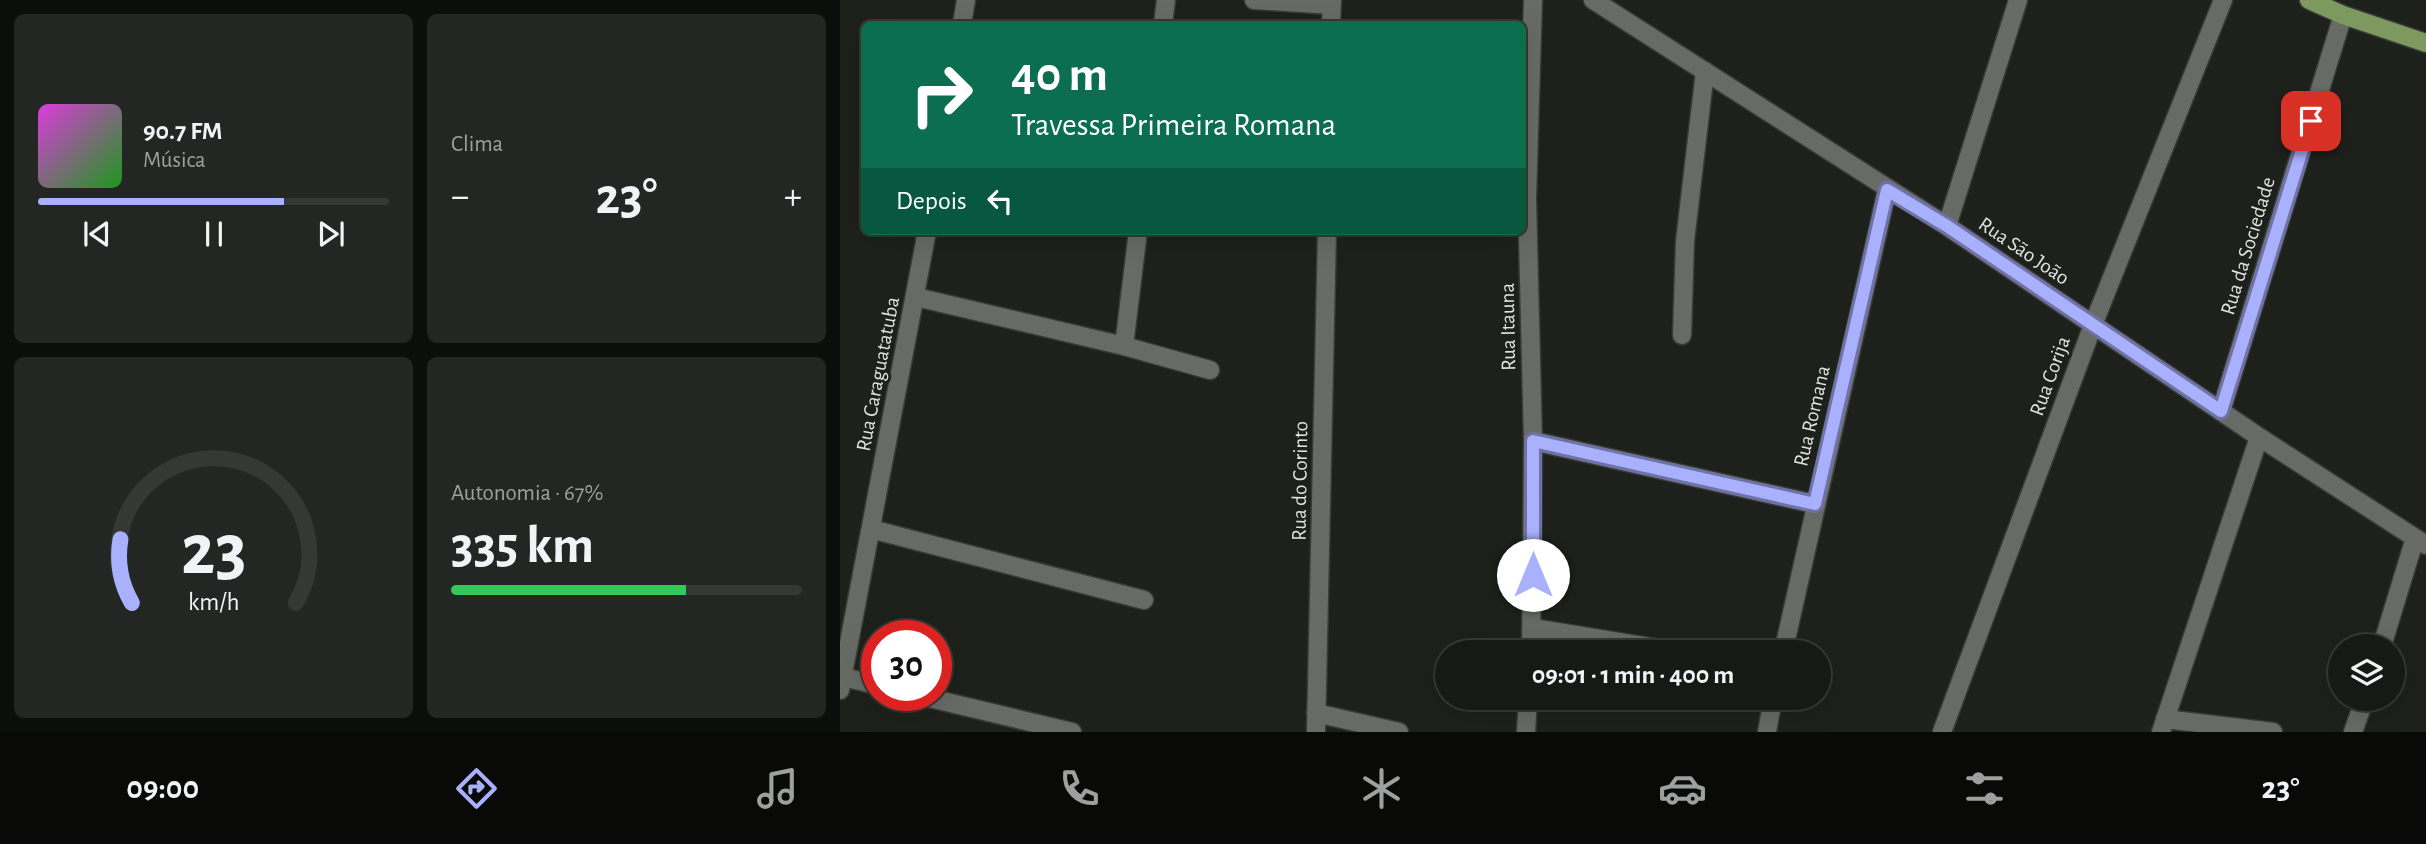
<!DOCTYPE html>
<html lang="pt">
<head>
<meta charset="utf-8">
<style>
  body { margin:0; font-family:"Alegreya Sans",sans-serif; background:#232622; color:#f1f3f6; height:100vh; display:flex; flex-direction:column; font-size:26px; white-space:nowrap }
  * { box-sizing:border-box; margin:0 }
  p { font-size:23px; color:#9ea0a0 }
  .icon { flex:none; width:38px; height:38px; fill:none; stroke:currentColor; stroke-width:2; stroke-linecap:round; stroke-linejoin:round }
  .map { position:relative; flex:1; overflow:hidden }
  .drawer { display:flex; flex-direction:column; gap:14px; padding:14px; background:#0c0e0b; width:840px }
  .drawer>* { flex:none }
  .hud { position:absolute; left:21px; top:21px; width:665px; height:214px; border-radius:10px; box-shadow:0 7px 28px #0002,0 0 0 2px #353834; background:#0b6e4f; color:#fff; overflow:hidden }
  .buttons { position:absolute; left:1488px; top:634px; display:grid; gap:14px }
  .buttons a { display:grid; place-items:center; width:77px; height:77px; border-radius:50%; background:#161914; box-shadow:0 7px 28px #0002,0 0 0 2px #353834; font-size:35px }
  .speed { position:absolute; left:21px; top:620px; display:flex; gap:14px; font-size:35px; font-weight:700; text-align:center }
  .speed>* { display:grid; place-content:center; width:91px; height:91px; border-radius:50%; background:#161914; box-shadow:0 7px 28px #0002,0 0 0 2px #353834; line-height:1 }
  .speed .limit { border:10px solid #d22; background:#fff; color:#111 }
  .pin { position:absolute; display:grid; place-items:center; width:60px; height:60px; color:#fff; margin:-30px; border-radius:14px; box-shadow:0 4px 10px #0006 }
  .me { position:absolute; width:77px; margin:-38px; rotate:0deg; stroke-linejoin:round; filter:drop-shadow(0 0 5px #0008) }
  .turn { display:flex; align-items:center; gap:24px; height:147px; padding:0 35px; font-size:32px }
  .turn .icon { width:91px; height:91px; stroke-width:2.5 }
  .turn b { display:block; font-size:49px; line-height:60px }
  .then { display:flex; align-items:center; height:66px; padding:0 35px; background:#0003; gap:14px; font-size:26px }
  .big { font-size:52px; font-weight:700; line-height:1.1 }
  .drawer .tile { flex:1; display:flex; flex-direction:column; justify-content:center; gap:10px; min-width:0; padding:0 24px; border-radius:10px; background:#232622 }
  .drawer .dial { align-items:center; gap:0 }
  .dial svg { height:182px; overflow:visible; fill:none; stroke:#353834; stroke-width:7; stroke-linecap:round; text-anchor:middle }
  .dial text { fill:#f1f3f6; stroke:none }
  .song { display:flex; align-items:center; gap:21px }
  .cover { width:84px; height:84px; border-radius:10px; background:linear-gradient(135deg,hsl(300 70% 55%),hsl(120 70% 35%)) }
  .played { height:7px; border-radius:4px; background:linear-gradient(90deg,#a9b0fc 70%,#353834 70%) }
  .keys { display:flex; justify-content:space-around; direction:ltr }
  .heat { display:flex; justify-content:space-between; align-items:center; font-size:38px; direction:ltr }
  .charge { height:10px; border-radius:5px; background:linear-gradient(90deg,#34c759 67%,#353834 0) }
  .drawer .tiles { flex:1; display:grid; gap:14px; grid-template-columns:repeat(2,1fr) }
  .trip { position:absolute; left:595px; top:640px; width:396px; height:70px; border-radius:35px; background:#161914; box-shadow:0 7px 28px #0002,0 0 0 2px #353834; font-weight:700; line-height:70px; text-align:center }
  .tabs { display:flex; height:112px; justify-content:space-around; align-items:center; background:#090a08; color:#9ea0a0 }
  .tabs .icon { width:49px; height:49px }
  .tabs .selected { color:#a9b0fc }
  .tabs b { font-size:32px; color:#f1f3f6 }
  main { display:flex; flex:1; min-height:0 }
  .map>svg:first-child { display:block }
</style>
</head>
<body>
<main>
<section class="drawer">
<div class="tiles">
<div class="tile">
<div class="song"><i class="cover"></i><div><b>90.7 FM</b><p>Música</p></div></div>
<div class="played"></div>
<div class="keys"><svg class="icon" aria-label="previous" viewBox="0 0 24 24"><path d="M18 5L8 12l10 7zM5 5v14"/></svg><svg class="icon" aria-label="pause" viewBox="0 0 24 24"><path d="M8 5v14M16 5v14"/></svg><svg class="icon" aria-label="next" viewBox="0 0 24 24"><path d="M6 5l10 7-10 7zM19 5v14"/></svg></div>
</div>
<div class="tile"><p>Clima</p>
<div class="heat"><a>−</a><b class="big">23°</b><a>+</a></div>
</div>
<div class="tile dial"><svg viewBox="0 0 100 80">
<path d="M14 69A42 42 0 1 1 86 69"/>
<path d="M14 69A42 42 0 0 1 9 41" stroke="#a9b0fc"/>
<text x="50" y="56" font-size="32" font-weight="700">23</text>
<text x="50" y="72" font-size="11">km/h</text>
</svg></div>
<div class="tile"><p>Autonomia · 67%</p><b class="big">335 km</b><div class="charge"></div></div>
</div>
</section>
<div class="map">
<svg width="1586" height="732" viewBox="0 0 1586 732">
  <rect width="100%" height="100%" fill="#1e211b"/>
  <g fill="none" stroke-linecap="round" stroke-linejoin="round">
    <defs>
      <path id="minor" d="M414 0 492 5
        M753 0 1107 226 1419 437 1586 545
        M122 24 126 0
        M323 24 326 0
        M491 24 492 0
        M1107 226 1178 0
        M76 297 284 346 370 370
        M842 335 845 241 865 71
        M284 346 298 231
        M1381 411 1503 15
        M693 441 975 504
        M31 529 304 600
        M693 628 846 653
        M1542 646 1575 538
        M691 653 693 441 687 199 693 0
        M943 653 1047 190
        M3 677 37 685
        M0 690 87 231
        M77 695 232 732
        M476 713 559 732
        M1325 719 1433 732
        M476 732 487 231
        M686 732 688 698
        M927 732 933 698
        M1102 732 1253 325 1383 0
        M1321 732 1419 437
        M1513 732 1525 698"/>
      <path id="primary" d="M1469 0 1503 15 1586 43"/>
    </defs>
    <!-- minor casing -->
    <use href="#minor" stroke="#383a36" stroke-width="21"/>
    <!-- primary casing -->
    <use href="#primary" stroke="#383a36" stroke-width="21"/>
    <!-- minor -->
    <use href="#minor" stroke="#686b65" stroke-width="18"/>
    <!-- primary -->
    <use href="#primary" stroke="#7e9960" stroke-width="18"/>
  </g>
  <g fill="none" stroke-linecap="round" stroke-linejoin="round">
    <defs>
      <path id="route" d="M693 575V441L975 504 1047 190 1107 226 1381 411 1471 121"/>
    </defs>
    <!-- route casing -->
    <use href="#route" stroke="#6e72a4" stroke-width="18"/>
    <!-- route -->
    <use href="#route" stroke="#a9b0fc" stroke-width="12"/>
  </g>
  <g text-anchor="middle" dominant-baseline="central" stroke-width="6" stroke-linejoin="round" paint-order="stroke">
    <!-- street labels -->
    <g font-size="21" fill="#e0e2de" stroke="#1e211b">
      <text transform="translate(1408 246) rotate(-73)">Rua da Sociedade</text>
      <text transform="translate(1184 251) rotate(34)">Rua São João</text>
      <text transform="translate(668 327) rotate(-91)">Rua Itauna</text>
      <text transform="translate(38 374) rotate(-79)">Rua Caraguatatuba</text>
      <text transform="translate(1210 376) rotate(-70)">Rua Corija</text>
      <text transform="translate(972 416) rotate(-77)">Rua Romana</text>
      <text transform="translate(460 481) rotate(-89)">Rua do Corinto</text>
    </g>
  </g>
</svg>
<div class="buttons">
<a><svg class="icon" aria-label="layers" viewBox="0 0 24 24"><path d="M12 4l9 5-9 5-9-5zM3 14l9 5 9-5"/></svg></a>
</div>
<div class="speed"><div class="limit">30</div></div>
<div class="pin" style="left:1471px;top:121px;background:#d93025"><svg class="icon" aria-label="arrive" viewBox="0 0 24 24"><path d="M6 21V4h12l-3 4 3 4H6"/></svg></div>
<svg class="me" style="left:693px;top:575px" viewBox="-20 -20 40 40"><circle r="19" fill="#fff"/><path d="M0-13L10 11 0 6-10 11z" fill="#a9b0fc"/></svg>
<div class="trip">09:01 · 1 min · 400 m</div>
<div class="hud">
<div class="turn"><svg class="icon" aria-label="right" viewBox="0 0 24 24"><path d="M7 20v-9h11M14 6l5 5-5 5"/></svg><div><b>40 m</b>Travessa Primeira Romana</div></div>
<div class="then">Depois<svg class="icon" aria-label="left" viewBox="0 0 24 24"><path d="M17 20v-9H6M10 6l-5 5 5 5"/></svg></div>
</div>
</div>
</main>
<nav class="tabs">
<b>09:00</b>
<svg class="icon selected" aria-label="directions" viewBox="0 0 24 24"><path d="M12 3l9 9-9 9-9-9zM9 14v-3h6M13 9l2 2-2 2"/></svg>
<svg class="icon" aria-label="music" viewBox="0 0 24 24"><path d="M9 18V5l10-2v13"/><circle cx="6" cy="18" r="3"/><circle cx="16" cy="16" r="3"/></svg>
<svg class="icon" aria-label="phone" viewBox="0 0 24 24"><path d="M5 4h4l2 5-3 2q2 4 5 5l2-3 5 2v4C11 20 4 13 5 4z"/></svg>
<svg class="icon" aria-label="climate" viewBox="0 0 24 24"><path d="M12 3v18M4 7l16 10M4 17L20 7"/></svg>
<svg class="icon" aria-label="car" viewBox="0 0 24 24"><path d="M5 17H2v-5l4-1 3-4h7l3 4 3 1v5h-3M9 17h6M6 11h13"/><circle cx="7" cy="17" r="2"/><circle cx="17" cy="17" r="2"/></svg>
<svg class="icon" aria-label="filters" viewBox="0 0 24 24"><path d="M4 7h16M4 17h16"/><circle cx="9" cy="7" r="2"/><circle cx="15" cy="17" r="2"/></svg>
<b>23°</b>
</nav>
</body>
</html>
